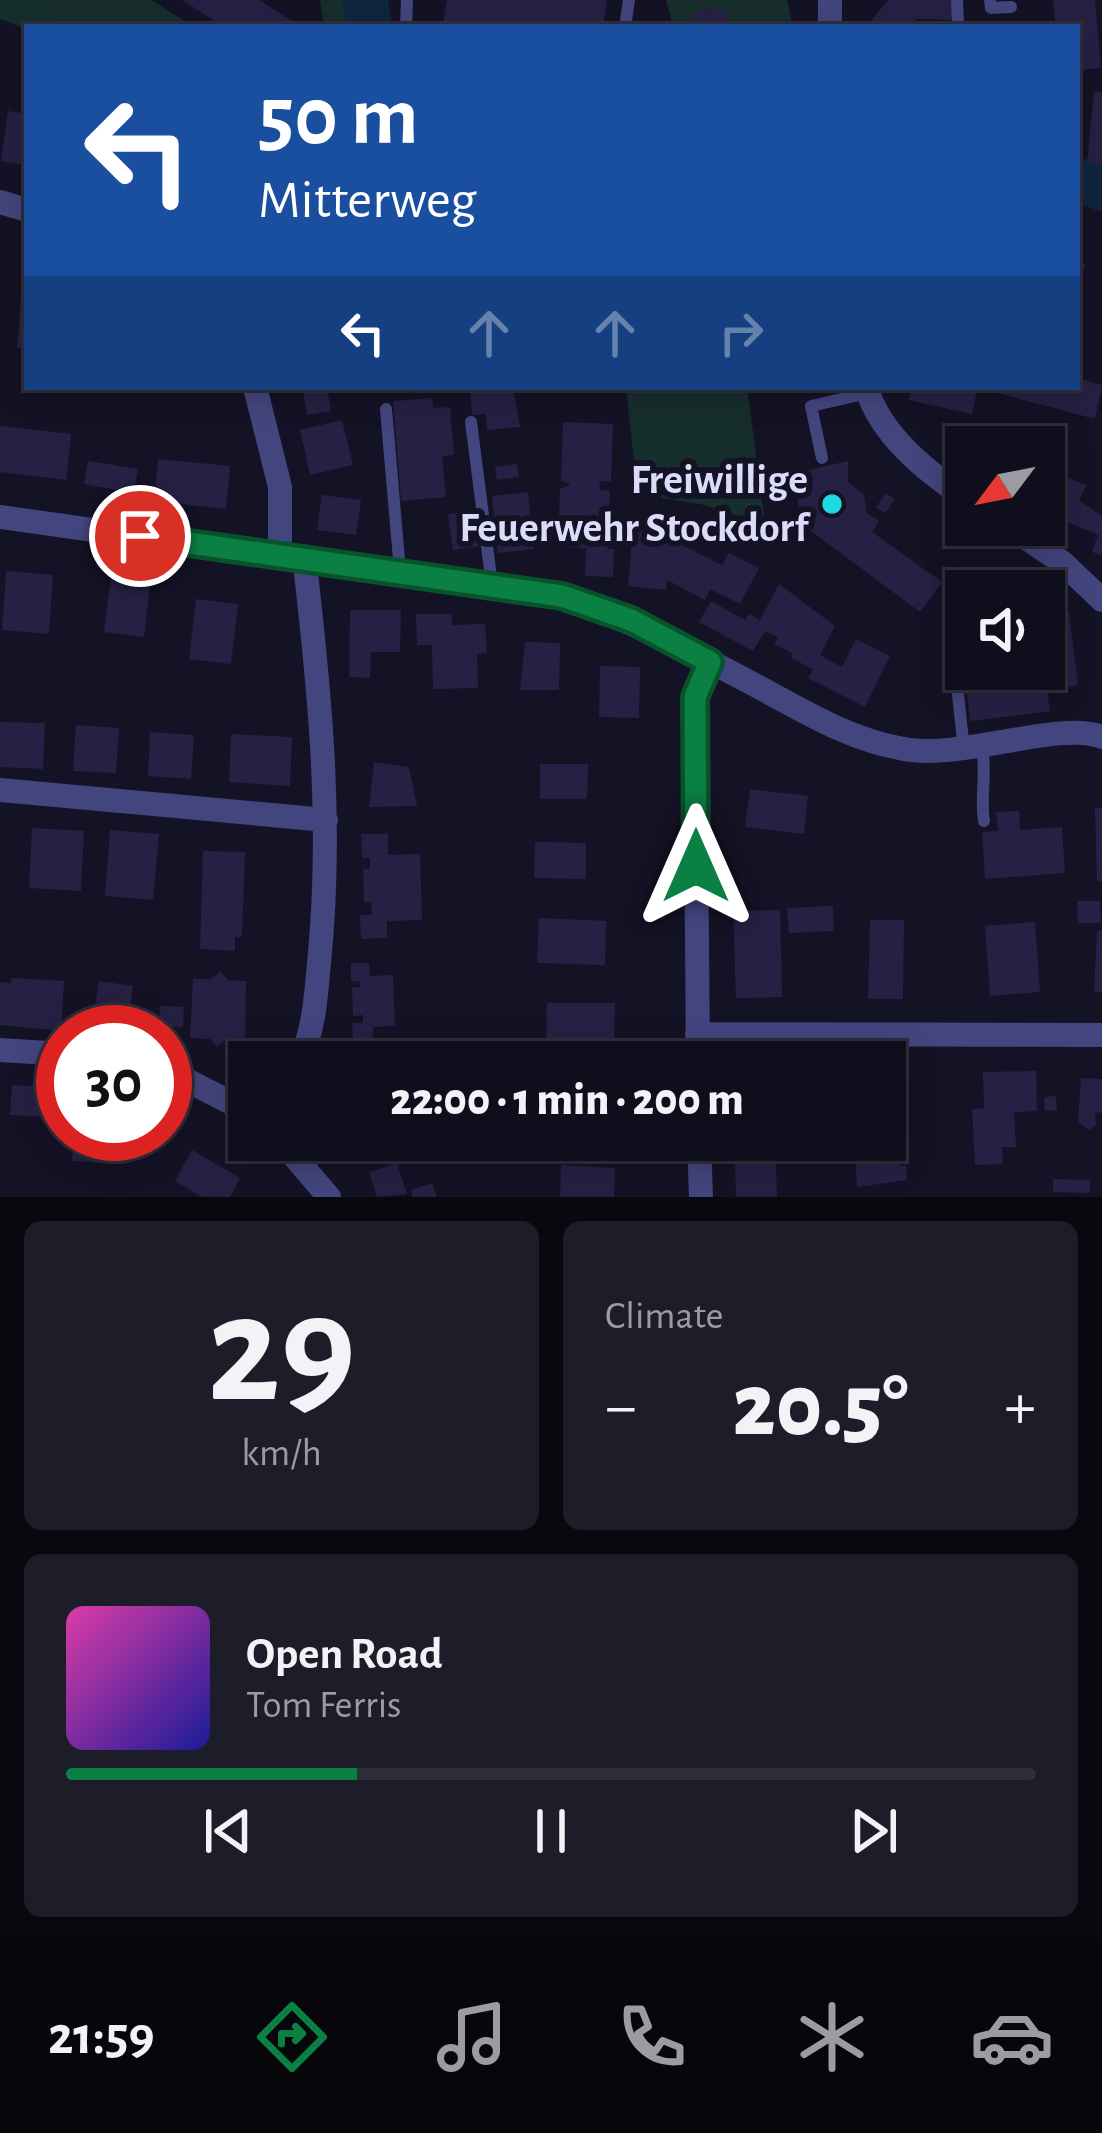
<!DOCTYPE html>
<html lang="en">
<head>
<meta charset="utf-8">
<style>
  body { margin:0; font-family:"Alegreya Sans",sans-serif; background:#1d1c29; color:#f1f3f6; height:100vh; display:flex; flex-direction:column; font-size:45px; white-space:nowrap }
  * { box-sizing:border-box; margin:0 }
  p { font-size:39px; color:#9b9ca3 }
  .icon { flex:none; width:66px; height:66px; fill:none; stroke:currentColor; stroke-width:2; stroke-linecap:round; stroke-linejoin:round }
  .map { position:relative; height:1197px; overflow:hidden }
  .drawer { display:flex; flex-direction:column; gap:24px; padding:24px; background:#08080f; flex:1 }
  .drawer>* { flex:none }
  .guide { position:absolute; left:24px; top:24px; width:1056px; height:366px; border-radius:0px; box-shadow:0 6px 30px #0003,0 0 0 3px #2f2e3b; background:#1a4fa0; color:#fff; overflow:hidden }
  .needle { width:78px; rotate:238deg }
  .tools { position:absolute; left:945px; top:426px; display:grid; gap:24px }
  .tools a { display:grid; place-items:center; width:120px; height:120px; border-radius:0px; background:#0f0e1c; box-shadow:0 6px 30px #0003,0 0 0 3px #2f2e3b; font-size:60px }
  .speed { position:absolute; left:36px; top:1005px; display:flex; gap:24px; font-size:60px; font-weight:700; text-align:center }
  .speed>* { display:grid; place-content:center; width:156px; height:156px; border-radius:50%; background:#0f0e1c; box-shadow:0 6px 30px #0003,0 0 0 3px #2f2e3b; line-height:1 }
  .speed .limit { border:18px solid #d22; background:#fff; color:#111 }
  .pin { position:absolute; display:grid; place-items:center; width:102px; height:102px; color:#fff; margin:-51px; border:6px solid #fff; border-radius:50%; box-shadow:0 3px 12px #0007 }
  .me { position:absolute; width:132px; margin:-66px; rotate:0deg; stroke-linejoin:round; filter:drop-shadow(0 0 9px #0008) }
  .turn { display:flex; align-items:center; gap:42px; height:252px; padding:0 36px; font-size:54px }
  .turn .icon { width:156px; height:156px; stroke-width:2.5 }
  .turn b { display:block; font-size:84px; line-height:102px }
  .lanes { display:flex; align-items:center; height:114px; padding:0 36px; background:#0003; justify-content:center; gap:60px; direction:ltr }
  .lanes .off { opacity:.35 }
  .big { font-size:90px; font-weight:800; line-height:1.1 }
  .drawer .tile { flex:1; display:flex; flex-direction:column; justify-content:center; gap:18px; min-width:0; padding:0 42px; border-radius:18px; background:#1d1c29 }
  .drawer .dial { align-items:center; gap:0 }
  .dial b { font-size:156px; line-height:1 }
  .song { display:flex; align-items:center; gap:36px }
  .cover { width:144px; height:144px; border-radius:18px; background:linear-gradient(135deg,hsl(320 70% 55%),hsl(240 70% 35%)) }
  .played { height:12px; border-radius:6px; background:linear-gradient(90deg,#0b8043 30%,#2f2e3b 30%) }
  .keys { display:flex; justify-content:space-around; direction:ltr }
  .heat { display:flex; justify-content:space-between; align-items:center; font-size:66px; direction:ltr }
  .drawer .tiles { flex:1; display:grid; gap:24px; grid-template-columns:1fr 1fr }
  .tile:last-child { grid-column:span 2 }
  .trip { position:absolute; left:228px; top:1041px; width:678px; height:120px; border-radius:0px; background:#0f0e1c; box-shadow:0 6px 30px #0003,0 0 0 3px #2f2e3b; font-weight:800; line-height:120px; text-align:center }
  .tab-bar { display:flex; height:192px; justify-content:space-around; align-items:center; background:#06060b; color:#9b9ca3 }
  .tab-bar .icon { width:84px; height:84px }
  .tab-bar .on { color:#0b8043 }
  .tab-bar b { font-size:54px; color:#f1f3f6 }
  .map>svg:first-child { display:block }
</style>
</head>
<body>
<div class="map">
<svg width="1102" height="1197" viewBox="0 0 1102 1197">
  <rect width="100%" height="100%" fill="#141225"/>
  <!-- green -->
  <path fill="#162e2c" d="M0 0H151L194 27 27 29 0 19Z
    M320 0H357L363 27H324Z
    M666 0H787L793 27H673Z
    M626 387H747L765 524 700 504 645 496 636 480Z"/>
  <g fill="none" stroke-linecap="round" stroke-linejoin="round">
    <!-- river -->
    <path stroke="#11253f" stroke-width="45" d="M365 0 370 27
      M1077 180 1102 188"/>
  </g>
  <!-- building -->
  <path fill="#262144" d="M182 0H259L301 27H224Z
    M447 0H607L603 27H442Z
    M888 0H953V20L915 19V27H872L873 18Z
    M1053 0H1095L1101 68 1077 70V27H1056Z
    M716 6 718 13 725 11 728 25 694 27 691 13Z
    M1094 91 1102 92V165L1087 163Z
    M8 111 27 114V165L1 161Z
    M1077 262 1085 264 1079 290H1077Z
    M23 274H27V349L17 348Z
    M1077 378 1102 385 1095 419 979 388 1077 387Z
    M302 387H350L351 389 328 393 331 411 307 415Z
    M470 387H513L520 427 487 430 486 414 472 415Z
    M912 387 977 390 972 414 909 400Z
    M432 398 433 408 450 407 454 455 442 456 446 497 401 501 393 401Z
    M342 420 353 465 310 475 300 430Z
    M563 422 613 424 611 482 600 481 599 490 610 491 608 549H614L613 577 585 576 586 548 558 547 560 489 571 485 561 480Z
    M961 424 1004 435 1001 447H966V471L950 467Z
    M0 426 71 434 66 480 0 472Z
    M158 459 230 466 226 509 154 501Z
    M88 461 138 469 134 493 84 484Z
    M848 461V482L864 495 867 513 879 521 872 532 942 582 920 612 803 525 792 474Z
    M517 464 519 477 497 480 495 467Z
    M1044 468 1086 485 1079 500 1102 516V555L1092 552 1098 535 1044 512Z
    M528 492 534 549 498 553 492 496Z
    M886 493 895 499 885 513 876 507Z
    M322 495 361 500 356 535 317 530Z
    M474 510 479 546 453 550 448 514Z
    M633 527 691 537 686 547 722 565 729 553 759 568 740 604 710 589 705 600 667 580 666 590 628 586Z
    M113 563 152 568 144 637 104 632Z
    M6 571 53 575 49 634 2 630Z
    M779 584 835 626 820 655 842 667 856 639 890 656 865 707 808 678 813 669 791 658 793 654 774 644 778 637 765 631 753 651 699 622 711 601 745 620 749 614 760 620Z
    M196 599 238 604 231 664 189 659Z
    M966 604V635L958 644 943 629Z
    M350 610H401L400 652H371L370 678 349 677Z
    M1069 611 1078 685 1047 690 1050 711 970 721 965 678 1044 669V614Z
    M416 614H452V625L485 624 487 653 477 654 478 688 433 689 432 645H417Z
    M525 642 560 643 559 690H520Z
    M600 666 640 667 639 718 599 717Z
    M0 722 45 723 43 769 0 767Z
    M76 725 119 728 116 773 73 771Z
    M150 732 194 735 191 779 148 776Z
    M231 734 292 737 290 786 229 782Z
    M374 762 409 767 417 806 369 807Z
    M540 764H588L587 799H540Z
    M750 789 808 796 804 834 745 827Z
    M1095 808H1102V881H1097Z
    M1019 811 1020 830 1062 827 1065 873 985 879 982 832 998 831 996 812Z
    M32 828 84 831 81 891 29 888Z
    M110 830 159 834 153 900 105 896Z
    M361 834H388V855L420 854 422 920 387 921V938L361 939 360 915H372L371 902H364L363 869H370V858H362Z
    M535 842 586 843V879L534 878Z
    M203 851 245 852 242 937H235V951L200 949Z
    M1077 901H1100L1101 923H1078Z
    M833 906 834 931 789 933 787 908Z
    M780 910 782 997 736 998 733 911Z
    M539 918 606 921 605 965 537 963Z
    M870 920H904L903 999H868Z
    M1035 922 1040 992 990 996 985 926Z
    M1097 931H1102V992H1094Z
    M351 963H369L370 976 393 975 395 1026 373 1027V1040H353L352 1023H363V1015L353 1016 352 987H360L359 981H351Z
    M220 971 228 980 246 981 245 1040H225L217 1046 210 1039 190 1038 193 979H211Z
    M11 978 64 981 61 1031 0 1025V982L11 983Z
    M99 981 133 986 127 1032 92 1029Z
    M547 1003H615L614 1045 546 1044Z
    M160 1006 184 1007 183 1027 159 1026Z
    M452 1056V1062H400V1058Z
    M1036 1071 1037 1111 1014 1112 1016 1147H1002L1003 1164 975 1165 972 1109 984 1108 983 1072Z
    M1081 1078 1102 1079V1113L1095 1112 1096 1126 1089 1130 1078 1122Z
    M12 1085 51 1087 50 1117 10 1115Z
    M1056 1096 1057 1110 1045 1111 1044 1097Z
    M896 1106 900 1166 906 1165 907 1180 857 1187 854 1140H885V1107Z
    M88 1134H115V1140L122 1141 120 1164 72 1161 73 1138 88 1139Z
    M192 1150 240 1178 230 1197H202L175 1181Z
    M397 1163 407 1194 377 1197 369 1172Z
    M776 1163 777 1197H736L735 1164Z
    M561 1165 615 1168 614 1197H560Z
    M1053 1179 1090 1180V1193L1053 1192Z
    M432 1183 437 1197H413L411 1190Z"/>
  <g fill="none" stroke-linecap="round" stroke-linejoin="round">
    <!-- service -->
    <path stroke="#43457e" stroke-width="12" d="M957 0 958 22
      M990 0 991 8 1011 7
      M406 27 407 0
      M625 27 629 0
      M386 409 400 571
      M471 422 492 585
      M822 458 811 406 868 393
      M982 748C987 775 980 795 984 821
      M964 750 956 676 966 657"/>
    <!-- minor -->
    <path stroke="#43457e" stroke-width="24" d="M830 27V0
      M0 202 27 210
      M255 387 280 487V554
      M866 387C881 436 926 471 966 498
      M0 517 562 596C629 620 691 651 753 684 802 710 849 740 904 749 962 760 1060 720 1102 737
      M1007 525 1063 563 1102 600
      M0 790 326 820
      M697 1034 1102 1035
      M0 1050 63 1054
      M299 1062C314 1032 316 996 319 963 333 825 320 693 304 556
      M698 1062 695 697 710 661
      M165 1069 249 1112
      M280 1140 329 1197
      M699 1140 701 1197"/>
  </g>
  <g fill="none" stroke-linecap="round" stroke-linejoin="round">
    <defs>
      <path id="route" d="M140 536 562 596 631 620 710 662 695 697 696 866"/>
    </defs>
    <!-- route casing -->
    <use href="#route" stroke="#07532c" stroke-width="30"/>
    <!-- route -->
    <use href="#route" stroke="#0b8043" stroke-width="21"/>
  </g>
  <!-- markers -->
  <circle fill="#1fdae2" stroke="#141225" stroke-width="4.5" cx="832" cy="504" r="12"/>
  <g text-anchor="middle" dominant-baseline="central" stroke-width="12" stroke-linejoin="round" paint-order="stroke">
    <!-- poi labels -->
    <g font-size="42" font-weight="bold" fill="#dddbfa" stroke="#141225" text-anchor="end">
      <text x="808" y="480">Freiwillige<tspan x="808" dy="48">Feuerwehr Stockdorf</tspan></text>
    </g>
  </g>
</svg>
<div class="tools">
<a><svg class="needle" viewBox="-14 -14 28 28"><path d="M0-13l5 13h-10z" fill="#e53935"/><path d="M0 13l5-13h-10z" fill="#9b9ca3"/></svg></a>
<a><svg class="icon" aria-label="sound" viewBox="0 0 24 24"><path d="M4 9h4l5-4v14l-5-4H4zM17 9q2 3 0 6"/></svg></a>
</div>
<div class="speed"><div class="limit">30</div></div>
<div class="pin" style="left:140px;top:536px;background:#d93025"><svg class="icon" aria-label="arrive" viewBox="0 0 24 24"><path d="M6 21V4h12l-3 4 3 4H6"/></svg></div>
<svg class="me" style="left:696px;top:866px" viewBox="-20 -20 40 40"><path d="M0-17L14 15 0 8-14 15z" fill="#0b8043" stroke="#fff" stroke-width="4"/></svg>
<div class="trip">22:00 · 1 min · 200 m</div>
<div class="guide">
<div class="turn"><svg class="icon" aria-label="left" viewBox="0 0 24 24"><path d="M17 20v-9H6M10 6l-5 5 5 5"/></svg><div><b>50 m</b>Mitterweg</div></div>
<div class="lanes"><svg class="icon" aria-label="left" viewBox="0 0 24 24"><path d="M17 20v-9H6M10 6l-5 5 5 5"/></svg><svg class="icon off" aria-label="ahead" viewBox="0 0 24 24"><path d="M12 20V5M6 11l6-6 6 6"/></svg><svg class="icon off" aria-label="ahead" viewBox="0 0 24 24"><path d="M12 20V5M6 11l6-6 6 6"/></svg><svg class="icon off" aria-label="right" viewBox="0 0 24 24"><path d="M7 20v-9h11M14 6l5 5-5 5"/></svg></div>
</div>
</div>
<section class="drawer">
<div class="tiles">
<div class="tile dial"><b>29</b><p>km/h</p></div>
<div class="tile"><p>Climate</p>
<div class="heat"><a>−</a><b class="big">20.5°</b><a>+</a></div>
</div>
<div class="tile">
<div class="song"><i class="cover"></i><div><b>Open Road</b><p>Tom Ferris</p></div></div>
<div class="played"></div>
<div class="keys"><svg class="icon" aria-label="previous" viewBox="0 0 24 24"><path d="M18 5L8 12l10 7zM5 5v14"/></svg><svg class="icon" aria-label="pause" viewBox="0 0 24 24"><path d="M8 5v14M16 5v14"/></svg><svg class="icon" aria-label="next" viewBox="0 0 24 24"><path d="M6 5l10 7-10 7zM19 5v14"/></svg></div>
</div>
</div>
</section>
<nav class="tab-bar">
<b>21:59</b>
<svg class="icon on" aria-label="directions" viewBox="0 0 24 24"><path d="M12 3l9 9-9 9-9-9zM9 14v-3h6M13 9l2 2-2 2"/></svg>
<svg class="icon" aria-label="music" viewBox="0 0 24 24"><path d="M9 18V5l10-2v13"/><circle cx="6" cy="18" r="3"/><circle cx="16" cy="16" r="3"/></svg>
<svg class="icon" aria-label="phone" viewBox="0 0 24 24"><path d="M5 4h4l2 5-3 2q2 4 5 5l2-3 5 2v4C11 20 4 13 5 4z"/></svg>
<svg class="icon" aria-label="climate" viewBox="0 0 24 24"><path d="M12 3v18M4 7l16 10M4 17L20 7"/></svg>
<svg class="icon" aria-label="car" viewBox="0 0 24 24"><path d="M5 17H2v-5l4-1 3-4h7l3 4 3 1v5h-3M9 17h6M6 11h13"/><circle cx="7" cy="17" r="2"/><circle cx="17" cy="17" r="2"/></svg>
</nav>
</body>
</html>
